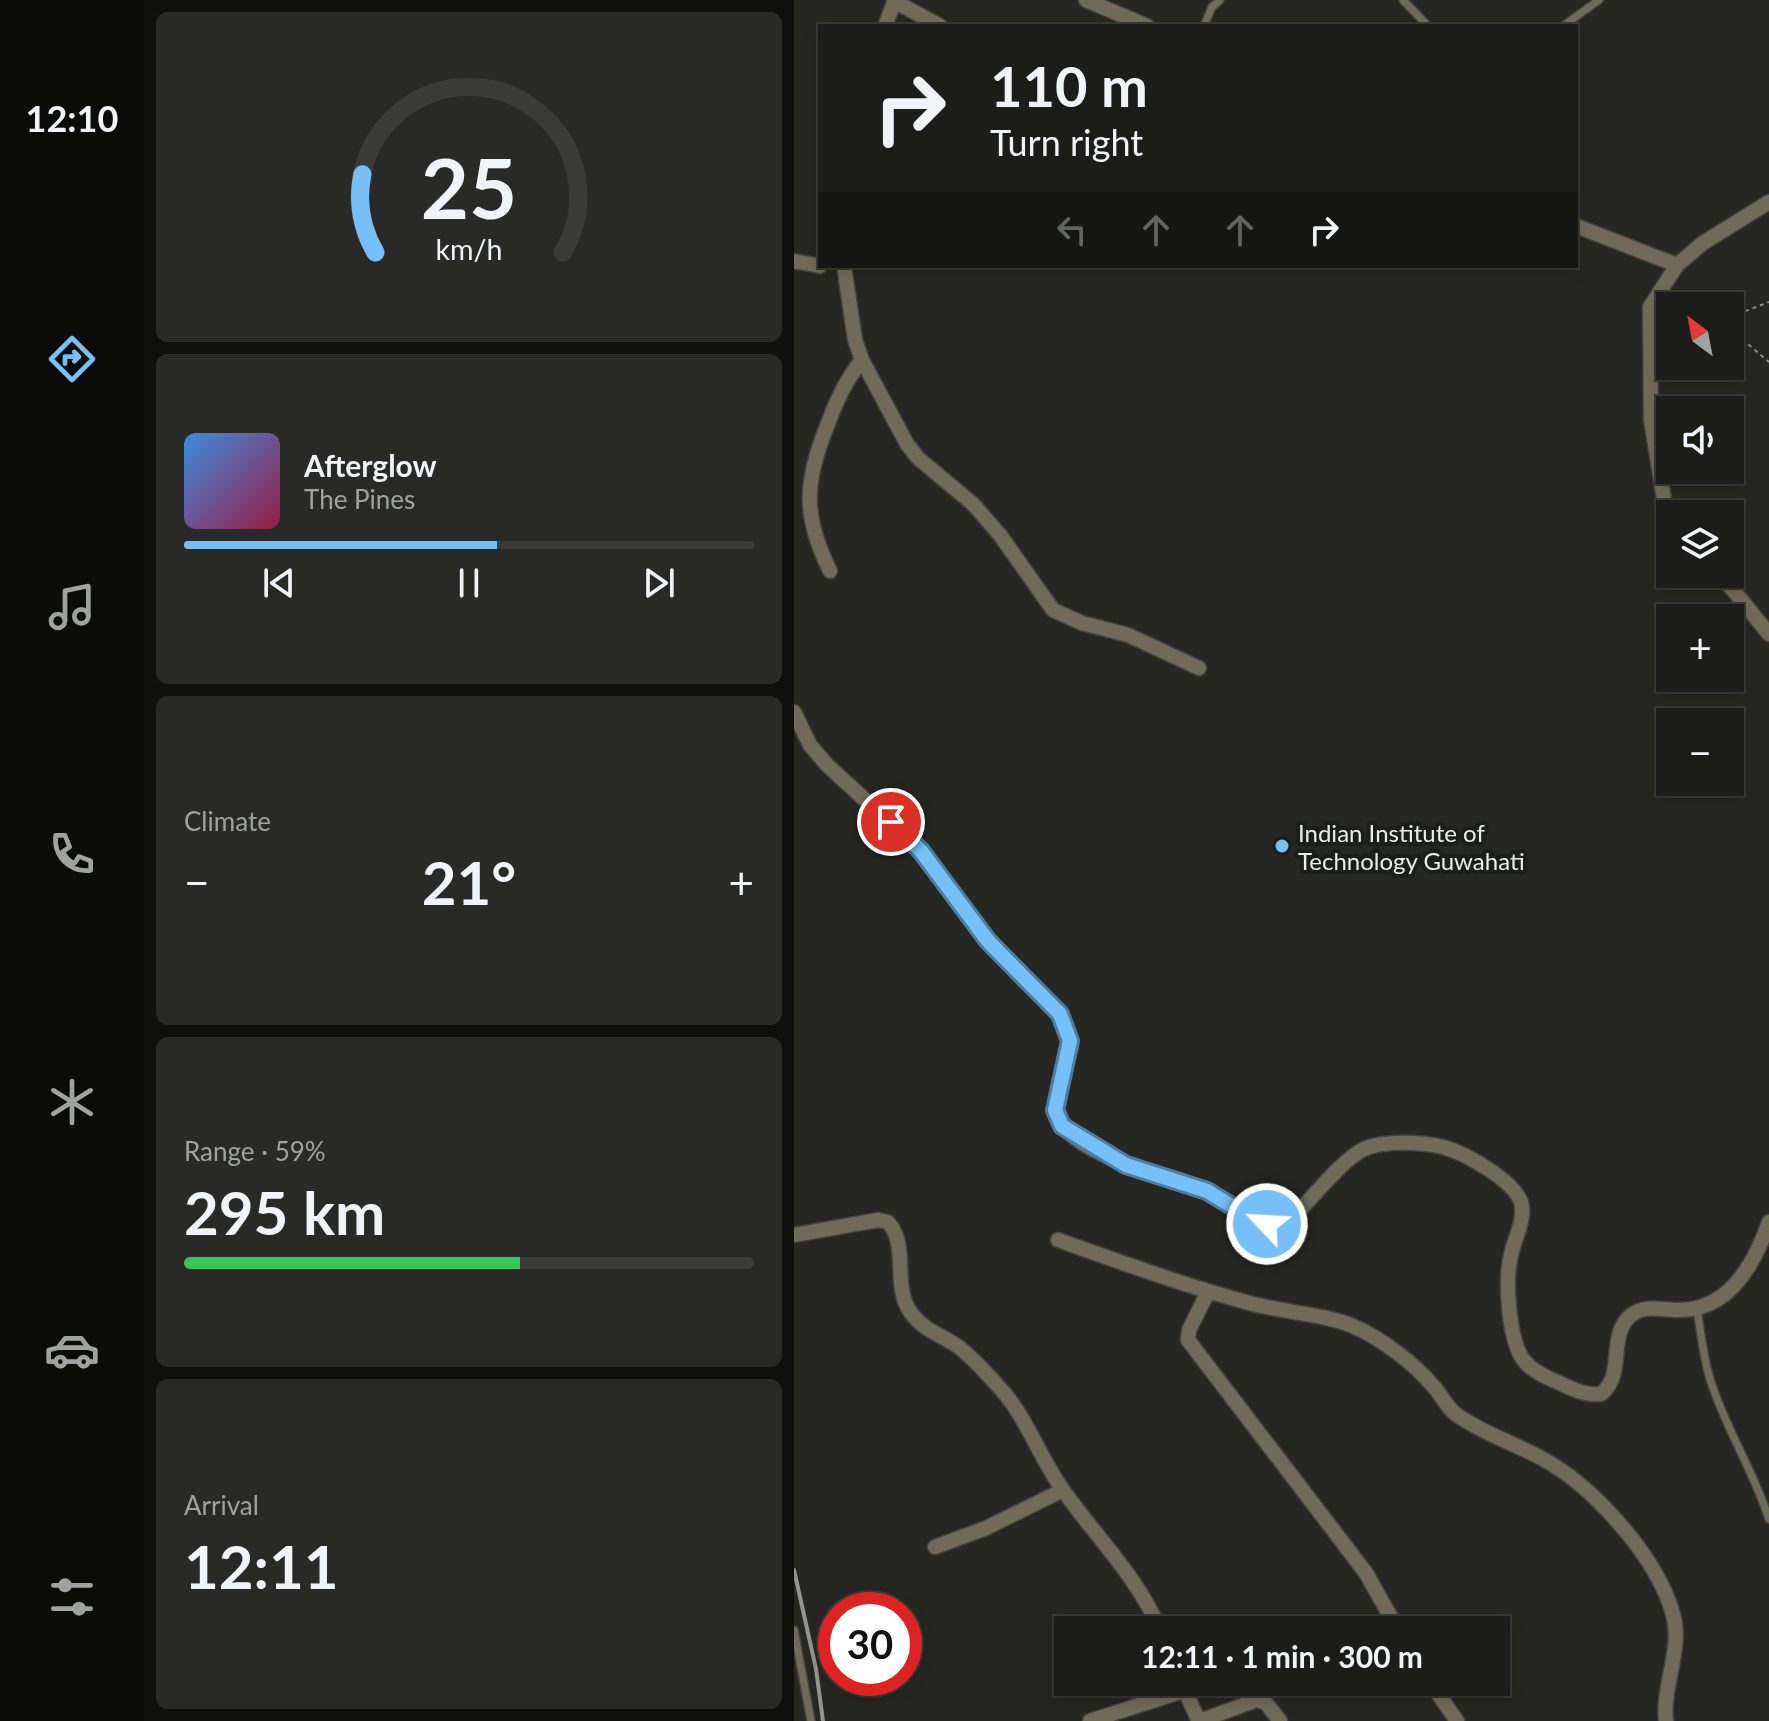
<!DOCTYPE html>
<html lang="en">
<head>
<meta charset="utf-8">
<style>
  body { margin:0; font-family:Lato,sans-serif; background:#292a27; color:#f1f3f6; height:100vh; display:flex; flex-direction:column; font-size:30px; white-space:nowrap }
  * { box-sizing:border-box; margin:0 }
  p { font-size:26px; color:#a0a2a2 }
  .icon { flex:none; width:44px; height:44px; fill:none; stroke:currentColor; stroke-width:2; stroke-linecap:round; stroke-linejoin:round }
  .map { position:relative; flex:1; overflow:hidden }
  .side { display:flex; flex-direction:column; gap:12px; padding:12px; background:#0f100e; width:650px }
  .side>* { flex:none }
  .top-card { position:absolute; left:24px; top:24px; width:760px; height:244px; border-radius:0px; box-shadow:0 4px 12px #0003,0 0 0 2px #3a3b39; background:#1c1d1a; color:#f1f3f6; overflow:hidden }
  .needle { width:52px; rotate:328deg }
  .controls { position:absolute; left:862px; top:292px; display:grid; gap:16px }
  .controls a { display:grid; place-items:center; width:88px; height:88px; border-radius:0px; background:#1c1d1a; box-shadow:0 4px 12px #0003,0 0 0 2px #3a3b39; font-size:40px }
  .speed { position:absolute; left:24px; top:1592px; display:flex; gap:16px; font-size:40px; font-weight:700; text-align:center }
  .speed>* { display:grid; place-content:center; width:104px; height:104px; border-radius:50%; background:#1c1d1a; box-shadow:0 4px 12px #0003,0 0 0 2px #3a3b39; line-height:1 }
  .speed .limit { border:12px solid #d22; background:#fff; color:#111 }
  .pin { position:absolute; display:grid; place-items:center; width:68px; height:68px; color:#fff; margin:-34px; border:4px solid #fff; border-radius:50%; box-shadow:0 2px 8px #0007 }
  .me { position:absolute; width:88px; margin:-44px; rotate:295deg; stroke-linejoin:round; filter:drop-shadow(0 0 6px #0008) }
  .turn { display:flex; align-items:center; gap:28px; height:168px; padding:0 40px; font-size:36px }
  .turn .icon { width:104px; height:104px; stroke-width:2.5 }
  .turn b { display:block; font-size:56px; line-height:68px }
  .lanes { display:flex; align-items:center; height:76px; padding:0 40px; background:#0003; justify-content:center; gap:40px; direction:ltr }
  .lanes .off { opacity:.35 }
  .big { font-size:60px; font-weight:700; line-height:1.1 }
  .side .card { flex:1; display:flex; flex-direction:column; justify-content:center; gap:12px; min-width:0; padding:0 28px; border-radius:12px; background:#292a27 }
  .side .dial { align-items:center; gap:0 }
  .dial svg { height:208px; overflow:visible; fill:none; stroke:#3a3b39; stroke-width:7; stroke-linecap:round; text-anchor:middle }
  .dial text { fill:#f1f3f6; stroke:none }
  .song { display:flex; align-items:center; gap:24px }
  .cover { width:96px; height:96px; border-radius:12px; background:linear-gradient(135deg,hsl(210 70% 55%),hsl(340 70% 35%)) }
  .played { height:8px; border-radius:4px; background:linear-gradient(90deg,#77c0f7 55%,#3a3b39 55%) }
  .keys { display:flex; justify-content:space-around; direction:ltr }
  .heat { display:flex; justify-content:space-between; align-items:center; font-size:44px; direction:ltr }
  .charge { height:12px; border-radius:6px; background:linear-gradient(90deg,#34c759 59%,#3a3b39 0) }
  .trip { position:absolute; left:260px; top:1616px; width:456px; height:80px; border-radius:0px; background:#1c1d1a; box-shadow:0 4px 12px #0003,0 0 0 2px #3a3b39; font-weight:700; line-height:80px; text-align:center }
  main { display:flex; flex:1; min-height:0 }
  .tabs { display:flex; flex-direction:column; width:144px; justify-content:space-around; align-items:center; background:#0b0c0a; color:#a0a2a2 }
  .tabs .icon { width:56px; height:56px }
  .tabs .selected { color:#77c0f7 }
  .tabs b { font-size:36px; color:#f1f3f6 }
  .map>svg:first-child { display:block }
</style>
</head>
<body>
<main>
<nav class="tabs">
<b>12:10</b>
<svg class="icon selected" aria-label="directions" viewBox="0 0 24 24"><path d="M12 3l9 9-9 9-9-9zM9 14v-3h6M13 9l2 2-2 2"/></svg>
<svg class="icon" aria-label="music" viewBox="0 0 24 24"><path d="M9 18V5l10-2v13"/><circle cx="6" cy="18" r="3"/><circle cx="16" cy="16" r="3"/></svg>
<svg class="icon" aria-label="phone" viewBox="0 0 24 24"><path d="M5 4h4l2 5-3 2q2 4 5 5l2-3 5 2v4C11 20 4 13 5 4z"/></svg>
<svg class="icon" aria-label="climate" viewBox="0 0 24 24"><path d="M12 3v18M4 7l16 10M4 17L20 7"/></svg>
<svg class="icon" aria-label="car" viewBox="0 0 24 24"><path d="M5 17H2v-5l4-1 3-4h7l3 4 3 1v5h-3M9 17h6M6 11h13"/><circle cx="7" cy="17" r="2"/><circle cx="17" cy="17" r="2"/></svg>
<svg class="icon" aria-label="filters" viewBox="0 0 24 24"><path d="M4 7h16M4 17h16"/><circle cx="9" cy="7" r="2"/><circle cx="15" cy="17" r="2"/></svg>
</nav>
<section class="side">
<div class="card dial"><svg viewBox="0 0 100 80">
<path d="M14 69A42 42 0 1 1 86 69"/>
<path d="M14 69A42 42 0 0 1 9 39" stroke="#77c0f7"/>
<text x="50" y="56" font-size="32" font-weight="700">25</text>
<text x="50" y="72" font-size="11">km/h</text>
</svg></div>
<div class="card">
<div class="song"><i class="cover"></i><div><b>Afterglow</b><p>The Pines</p></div></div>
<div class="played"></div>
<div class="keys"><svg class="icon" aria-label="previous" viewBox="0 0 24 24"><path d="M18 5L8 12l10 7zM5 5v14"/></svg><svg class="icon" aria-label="pause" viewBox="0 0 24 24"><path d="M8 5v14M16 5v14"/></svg><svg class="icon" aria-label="next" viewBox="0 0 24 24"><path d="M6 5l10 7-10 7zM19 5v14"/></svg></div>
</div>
<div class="card"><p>Climate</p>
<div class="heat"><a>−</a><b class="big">21°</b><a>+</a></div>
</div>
<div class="card"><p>Range · 59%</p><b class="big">295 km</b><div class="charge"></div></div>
<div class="card"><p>Arrival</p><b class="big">12:11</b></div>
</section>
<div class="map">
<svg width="975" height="1721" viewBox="0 0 975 1721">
  <rect width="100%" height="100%" fill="#262722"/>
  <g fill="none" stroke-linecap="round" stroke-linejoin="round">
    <defs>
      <path id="lane" d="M609 0 634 26
        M410 26 418 7 426 0
        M769 26 805 0
        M903 1309C907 1333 909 1358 917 1382 932 1429 960 1472 975 1519
        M0 1630 17 1721"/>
      <path id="street" d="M292 0 353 26
        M100 1 146 26
        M91 26 101 0
        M782 226 883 265 909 243 975 202
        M0 261 26 266
        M50 266 61 340 68 360 113 444 124 458 179 504 206 535 259 610 288 623 334 635 405 668
        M877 514 871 505 857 420 856 307 883 265
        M36 571C9 516 10 483 33 426 42 402 51 381 68 360
        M926 574 975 634
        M0 712 16 745 33 765 127 851 181 926 266 1014 276 1041 263 1096V1119C290 1159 353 1168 394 1183 419 1192 440 1210 464 1222 480 1224 492 1221 504 1212 522 1194 548 1160 570 1149 590 1140 628 1142 649 1147 671 1153 719 1180 727 1202 732 1219 720 1239 717 1255 711 1279 714 1342 731 1362 739 1371 750 1376 761 1381 777 1388 790 1396 807 1394 832 1374 813 1337 836 1316 850 1304 867 1310 884 1310 935 1311 961 1263 975 1222
        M0 1235 84 1220 94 1222C116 1247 97 1285 117 1313 131 1332 149 1335 166 1348 180 1359 193 1374 205 1387 233 1417 245 1457 269 1490 302 1537 343 1576 366 1630
        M264 1240C329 1263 392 1286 459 1304 490 1312 530 1314 559 1326 588 1339 620 1363 640 1387 648 1396 653 1408 663 1415 688 1433 722 1444 749 1459 800 1487 863 1557 879 1614 889 1648 868 1686 872 1721
        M414 1292 395 1330 394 1340 572 1573 604 1630
        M141 1547 192 1528 269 1490
        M387 1682 403 1717 411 1719 463 1700 472 1703 486 1721
        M636 1682 663 1721
        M296 1721 389 1691"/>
    </defs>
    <!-- lane casing -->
    <use href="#lane" stroke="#42433e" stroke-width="10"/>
    <!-- street casing -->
    <use href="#street" stroke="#42433e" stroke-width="17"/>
    <!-- path -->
    <path stroke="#8e8f8c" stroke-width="2" stroke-dasharray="4 4" stroke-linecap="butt" d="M908 296 916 306
      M936 317 975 302
      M936 329 975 362"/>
    <!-- lane -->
    <use href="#lane" stroke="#706b59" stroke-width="7"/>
    <!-- street -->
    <use href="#street" stroke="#706b59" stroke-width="14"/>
    <!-- rail -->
    <path stroke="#939491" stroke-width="4" d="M0 1570 22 1669 29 1721"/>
  </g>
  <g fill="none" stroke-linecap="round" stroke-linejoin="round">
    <defs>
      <path id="route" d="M97 822 127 851 194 941 266 1014 276 1041 261 1110 268 1126 332 1165 413 1191 464 1222 473 1224"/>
    </defs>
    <!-- route casing -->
    <use href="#route" stroke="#4d7da1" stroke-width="20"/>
    <!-- route -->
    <use href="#route" stroke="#77c0f7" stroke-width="14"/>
  </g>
  <!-- markers -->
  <circle fill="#77c0f7" stroke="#1c1e19" stroke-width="3" cx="488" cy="846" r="8"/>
  <g text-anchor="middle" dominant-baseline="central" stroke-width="8" stroke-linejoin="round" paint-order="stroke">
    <!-- poi labels -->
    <g font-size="24" fill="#ecedea" stroke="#1c1e19" text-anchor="start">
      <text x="504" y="832">Indian Institute of<tspan x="504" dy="28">Technology Guwahati</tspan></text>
    </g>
  </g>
</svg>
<div class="controls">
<a><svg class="needle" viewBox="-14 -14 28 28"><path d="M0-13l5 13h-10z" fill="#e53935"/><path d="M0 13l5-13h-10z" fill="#a0a2a2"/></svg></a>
<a><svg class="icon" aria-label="sound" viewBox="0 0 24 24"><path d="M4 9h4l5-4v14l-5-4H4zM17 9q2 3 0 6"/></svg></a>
<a><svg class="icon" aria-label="layers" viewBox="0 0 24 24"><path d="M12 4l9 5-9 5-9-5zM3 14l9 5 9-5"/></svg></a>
<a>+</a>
<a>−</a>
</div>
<div class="speed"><div class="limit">30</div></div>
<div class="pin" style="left:97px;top:822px;background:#d93025"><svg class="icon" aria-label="arrive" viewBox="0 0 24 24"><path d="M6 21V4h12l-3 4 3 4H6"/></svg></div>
<svg class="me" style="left:473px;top:1224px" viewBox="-20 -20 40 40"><circle r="17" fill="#77c0f7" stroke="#fff" stroke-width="3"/><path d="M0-11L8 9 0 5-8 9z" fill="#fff"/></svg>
<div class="trip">12:11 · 1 min · 300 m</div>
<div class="top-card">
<div class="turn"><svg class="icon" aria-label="right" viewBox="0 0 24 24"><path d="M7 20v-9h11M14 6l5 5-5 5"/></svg><div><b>110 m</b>Turn right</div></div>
<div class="lanes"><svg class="icon off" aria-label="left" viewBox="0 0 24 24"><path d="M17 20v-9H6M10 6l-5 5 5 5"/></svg><svg class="icon off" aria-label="ahead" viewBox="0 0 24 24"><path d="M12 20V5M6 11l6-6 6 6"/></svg><svg class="icon off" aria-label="ahead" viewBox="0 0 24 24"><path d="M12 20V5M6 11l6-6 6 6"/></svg><svg class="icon" aria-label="right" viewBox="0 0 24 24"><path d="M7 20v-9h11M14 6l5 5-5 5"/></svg></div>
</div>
</div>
</main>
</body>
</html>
